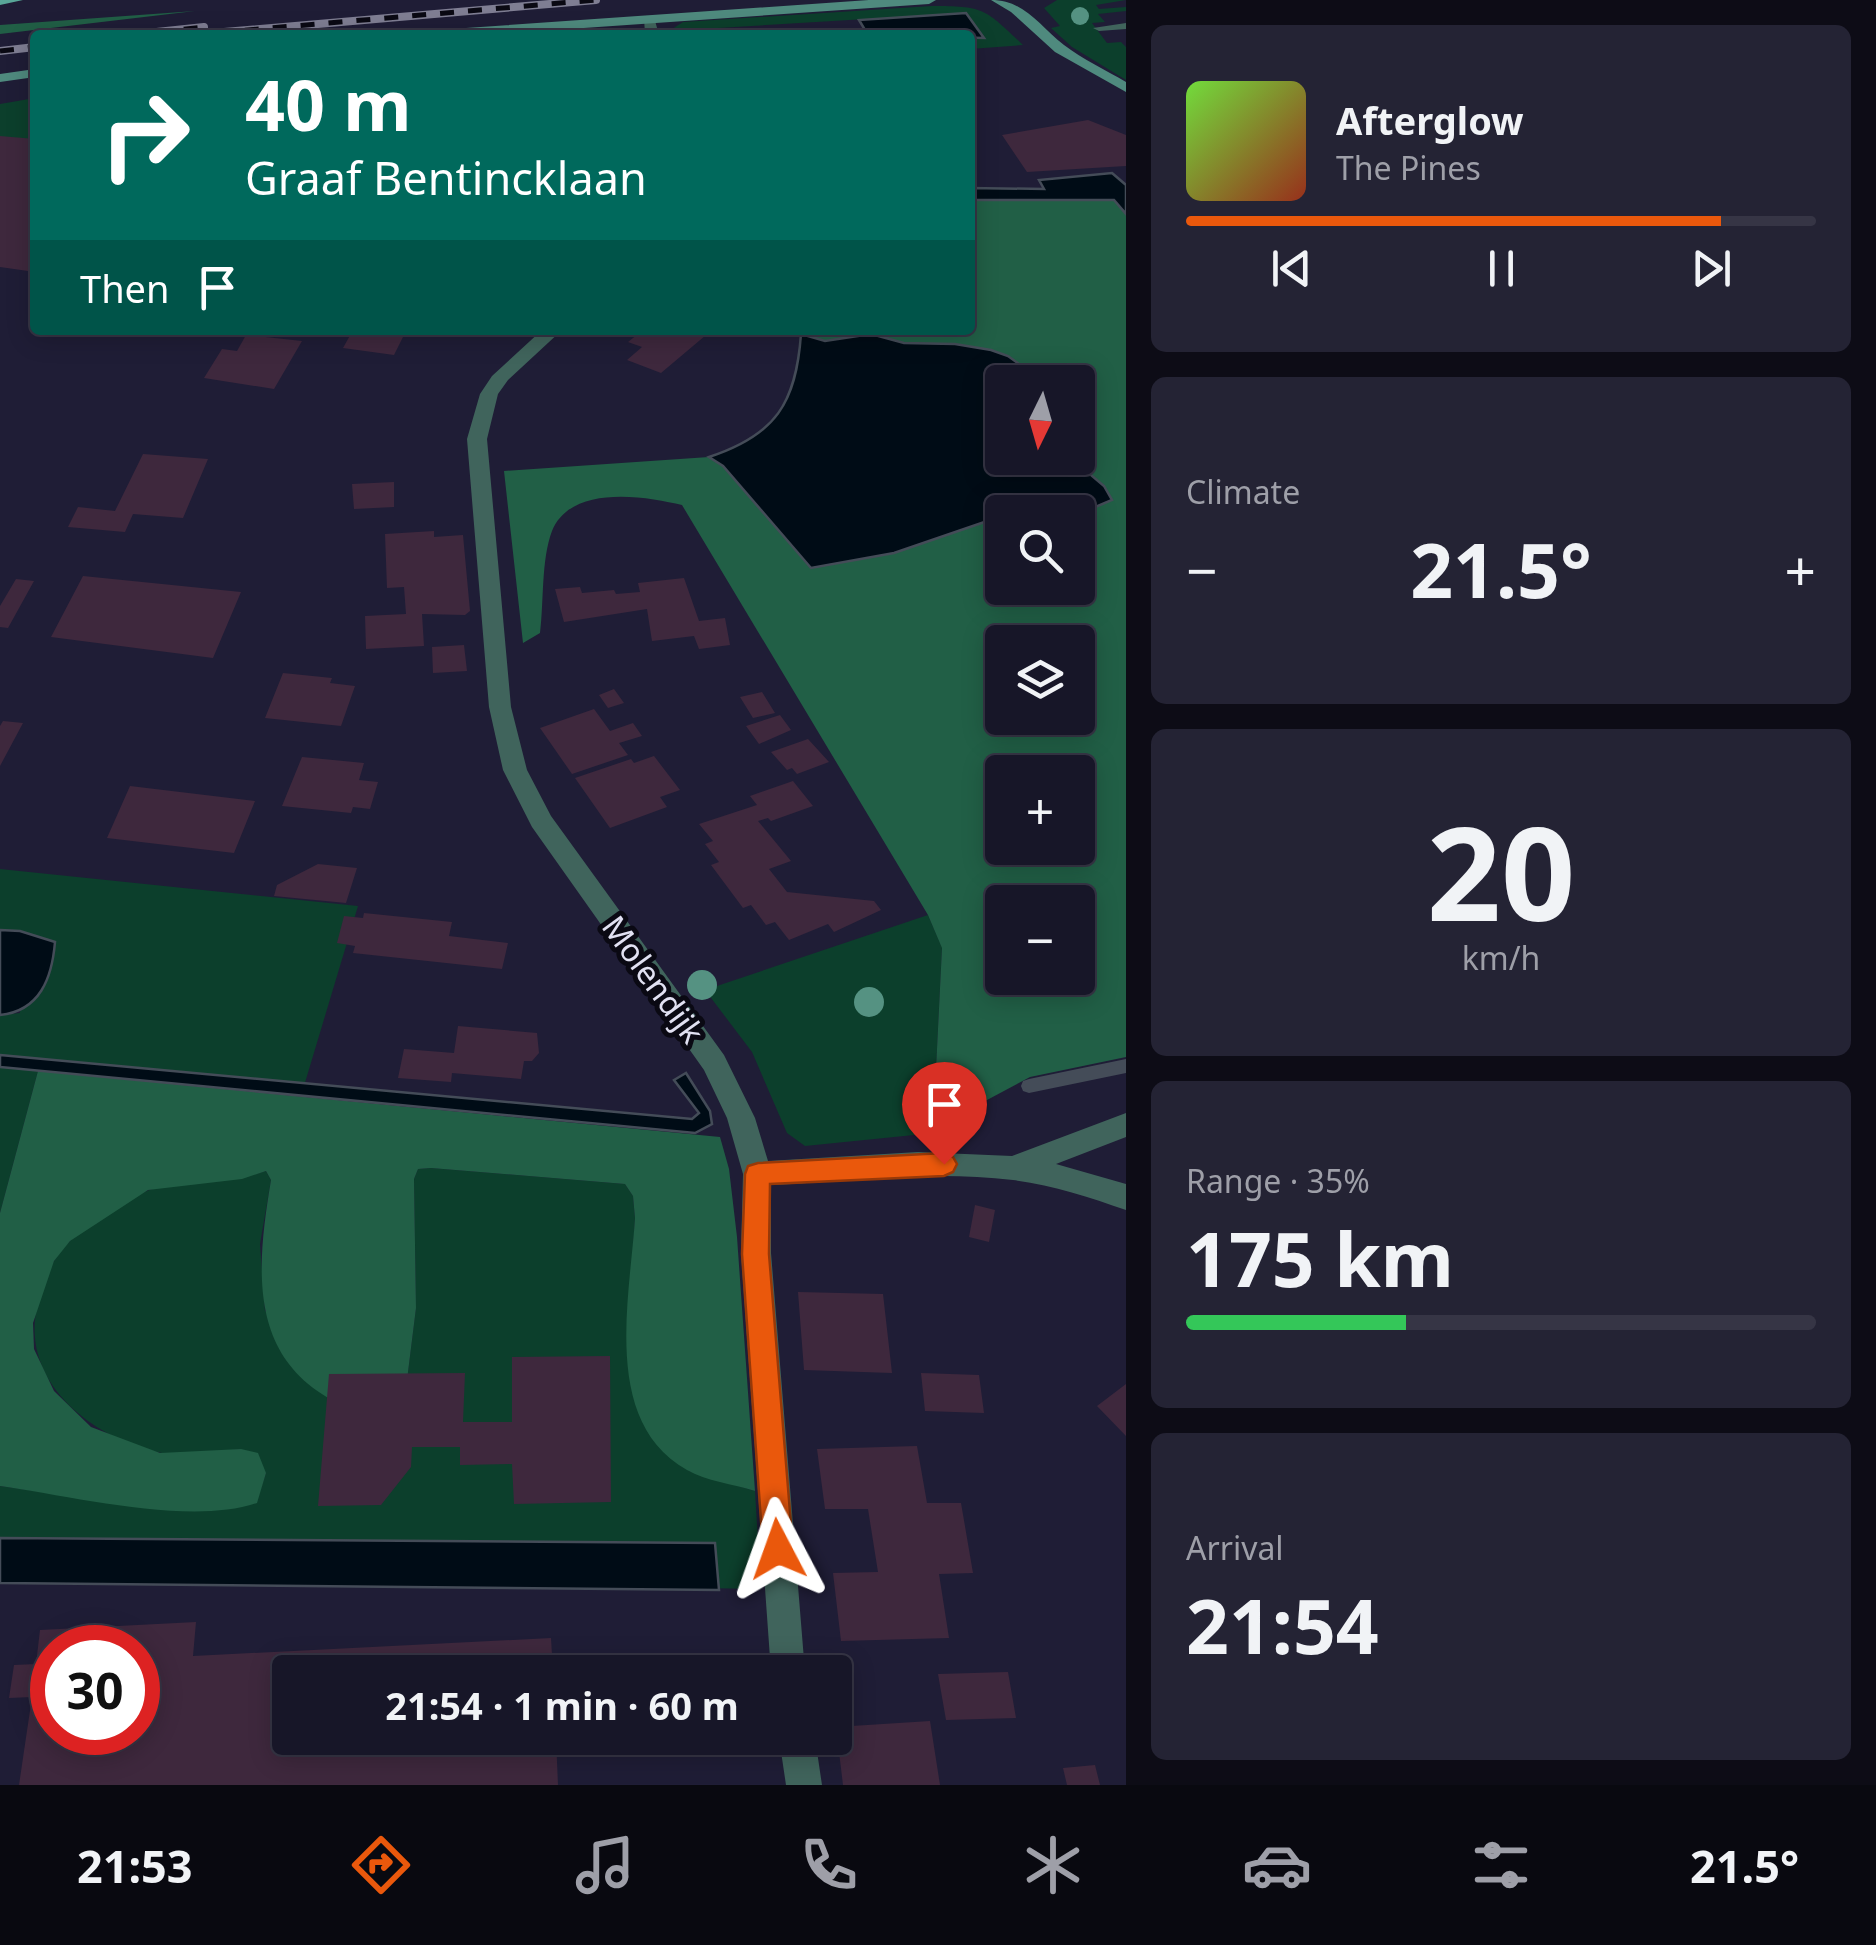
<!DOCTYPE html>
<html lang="en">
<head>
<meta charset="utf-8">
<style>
  body { margin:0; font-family:"Noto Sans",sans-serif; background:#242334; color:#f1f3f6; height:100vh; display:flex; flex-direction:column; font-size:38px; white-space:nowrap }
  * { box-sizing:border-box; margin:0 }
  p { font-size:32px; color:#9e9fa8 }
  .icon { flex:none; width:55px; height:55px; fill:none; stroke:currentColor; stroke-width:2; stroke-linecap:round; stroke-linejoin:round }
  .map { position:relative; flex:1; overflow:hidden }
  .side { display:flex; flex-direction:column; gap:25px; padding:25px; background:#0d0c16; width:750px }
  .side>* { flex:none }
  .top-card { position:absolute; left:30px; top:30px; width:945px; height:305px; border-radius:10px; box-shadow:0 5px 25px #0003,0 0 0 2px #363545; background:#00695c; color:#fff; overflow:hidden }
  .needle { width:65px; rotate:185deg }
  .fabs { position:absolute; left:985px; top:365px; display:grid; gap:20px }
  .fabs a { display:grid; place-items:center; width:110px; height:110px; border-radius:10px; background:#171628; box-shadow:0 5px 25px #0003,0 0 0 2px #363545; font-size:50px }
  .speed { position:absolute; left:30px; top:1625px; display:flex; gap:20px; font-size:50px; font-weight:700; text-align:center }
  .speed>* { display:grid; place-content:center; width:130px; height:130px; border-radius:50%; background:#171628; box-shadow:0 5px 25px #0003,0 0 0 2px #363545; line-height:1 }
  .speed .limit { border:15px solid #d22; background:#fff; color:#111 }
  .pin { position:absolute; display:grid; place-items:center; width:85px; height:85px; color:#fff; margin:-102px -42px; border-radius:50% 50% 50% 0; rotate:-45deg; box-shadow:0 0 10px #0007 }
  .pin .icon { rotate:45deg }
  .me { position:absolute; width:110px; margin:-55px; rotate:356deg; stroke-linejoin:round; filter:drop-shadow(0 0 8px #0008) }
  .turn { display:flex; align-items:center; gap:35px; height:210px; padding:0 50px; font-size:45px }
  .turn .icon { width:130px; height:130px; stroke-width:2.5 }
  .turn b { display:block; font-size:70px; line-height:85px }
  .then { display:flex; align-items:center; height:95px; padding:0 50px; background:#0003; gap:20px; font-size:38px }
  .big { font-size:75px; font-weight:700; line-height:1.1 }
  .side .tile { flex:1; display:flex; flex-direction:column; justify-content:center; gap:15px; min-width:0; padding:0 35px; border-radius:15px; background:#242334 }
  .side .dial { align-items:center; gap:0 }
  .dial b { font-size:130px; line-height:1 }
  .song { display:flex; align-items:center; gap:30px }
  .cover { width:120px; height:120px; border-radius:15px; background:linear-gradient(135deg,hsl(100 70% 55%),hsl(10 70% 35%)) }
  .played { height:10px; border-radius:5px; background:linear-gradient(90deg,#ea580c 85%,#363545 85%) }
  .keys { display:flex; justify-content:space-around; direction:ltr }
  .heat { display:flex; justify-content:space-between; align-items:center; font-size:55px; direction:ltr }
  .charge { height:15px; border-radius:8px; background:linear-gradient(90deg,#34c759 35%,#363545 0) }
  .trip { position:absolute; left:272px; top:1655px; width:580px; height:100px; border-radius:10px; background:#171628; box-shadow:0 5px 25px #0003,0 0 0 2px #363545; font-weight:700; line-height:100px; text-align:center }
  .menu { display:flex; height:160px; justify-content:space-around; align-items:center; background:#090910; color:#9e9fa8 }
  .menu .icon { width:70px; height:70px }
  .menu .active { color:#ea580c }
  .menu b { font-size:45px; color:#f1f3f6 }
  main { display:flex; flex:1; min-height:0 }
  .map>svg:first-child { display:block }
</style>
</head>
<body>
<main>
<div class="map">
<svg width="1126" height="1785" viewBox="0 0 1126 1785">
  <rect width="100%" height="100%" fill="#1f1d36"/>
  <!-- green -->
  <path fill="#0c3f2c" d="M1057 0H1126L1096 5 1099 9 1126 7V11L1098 14 1105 22 1092 23 1107 43 1121 42 1126 47V80L1072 47 1051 28 1060 26 1044 8Z
    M932 6C985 6 985 9 1023 45L970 49V39L983 38 966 13 669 31 683 22Z
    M35 98V145L0 142V104Z
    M0 869 358 906 301 1096 38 1071 0 1213V1015L20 1013V931L0 930Z
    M928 915 942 947 936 1069 963 1106 953 1122 924 1134 805 1146 787 1133 752 1052 705 990Z
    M431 1168 625 1184 633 1196 635 1218 628 1329 689 1471 755 1491 761 1589 0 1576V1486L177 1511 256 1503 266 1473 241 1449C215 1452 183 1458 157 1452 88 1436 18 1379 38 1303 44 1281 52 1258 69 1242 83 1229 135 1193 153 1189 190 1179 229 1183 266 1171L271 1180 260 1244 265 1311 407 1380 416 1308 414 1179 418 1169Z"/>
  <!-- forest -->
  <path fill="#215f46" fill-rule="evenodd" d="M195 11 0 34V25Z
    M970 200H1115L1126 214V1057L1030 1077 957 1116 963 1105 936 1069 942 948 928 915 682 505C645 496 571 484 552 531 541 560 544 602 540 633L523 643 504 471 709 457 722 466 1002 516V588H1078V512H1027L1045 510 1104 485 1071 458H1078V382H1044L1008 356 904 343 871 334 825 341 801 334 802 330H970ZM1002 642H1078V718H1002ZM1002 772H1078V848H1002ZM1002 902H1078V978H1002Z
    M38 1071 720 1137 729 1169 737 1237 755 1491C733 1484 706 1481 687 1470 601 1422 630 1298 635 1218L633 1196 625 1184 431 1168 418 1169 414 1179 416 1308 407 1380 344 1406C247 1362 256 1270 271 1180L266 1171 242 1179 148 1190 70 1241 54 1261 33 1323 34 1349 54 1391 91 1427 160 1453 241 1449 258 1453 266 1473 257 1503C190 1526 72 1496 0 1486V1213Z"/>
  <!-- water -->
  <path fill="#000c16" stroke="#444c58" stroke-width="2.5" d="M966 13 984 38 868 35 859 20Z
    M1112 173 1126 185V214L1114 200H970V188L1044 189 1039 180Z
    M801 334 825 341 871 334 904 343 955 344 991 350 1008 356 1044 382H1002V458H1071L1104 486 1112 500 1093 508 1002 512V516L894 553 811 568 723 466 709 457C776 435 796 403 801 334Z
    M0 930 20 931 55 942C52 978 40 1011 0 1015Z
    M0 1055 692 1119 699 1113 674 1080 686 1073 710 1111 712 1124 695 1133 0 1067Z
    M0 1538 715 1543 719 1590 0 1583Z"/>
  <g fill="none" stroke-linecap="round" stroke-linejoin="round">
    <!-- stream -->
    <path fill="#444c58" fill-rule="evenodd" d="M1126 1059V1073L1029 1093 1023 1091 1021 1086 1023 1081 1029 1079Z"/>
  </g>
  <!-- building -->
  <path fill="#3e283d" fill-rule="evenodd" d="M1088 120 1126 135V166L1027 172 1002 135Z
    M0 136 35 139V272L0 267Z
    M353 330H365L404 335 394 355 343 348Z
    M643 330H712L661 373 627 360 642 347 628 342Z
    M246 335 302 341 274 389 204 378 222 349 237 351Z
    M143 454 208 459 183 518 133 514 125 532 68 527 78 507 115 511Z
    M394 482V507L354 509 352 484Z
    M434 531V537L463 535 470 611 465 615 422 614 424 646 366 649 365 616 406 614 404 587 387 588 385 534Z
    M83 576 241 592 213 658 51 637Z
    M684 578 699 621 725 618 730 645 699 649 694 636 652 641 647 609 564 622 555 589 580 587 582 593 614 590 616 594 640 592 638 583Z
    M16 579 34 581 8 628 0 627V606Z
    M464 645 467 671 433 673 432 647Z
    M283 673 332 678 330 683 355 686 341 726 265 718Z
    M614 689 624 703 608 708 599 695Z
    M762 692 775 713 753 718 740 697Z
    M594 709 610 731 633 723 642 736 619 743 628 755 572 774 540 728Z
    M780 715 791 730 759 744 746 726Z
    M3 721 23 723 0 766V726Z
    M808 739 829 762 797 774 792 768 787 770 771 752Z
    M654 756 680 790 660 797 667 807 610 828 575 778 631 759 634 763Z
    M302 757 364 763 359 780 378 782 370 809 353 807 351 813 282 806Z
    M793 781 813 806 771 821 768 818 758 821 791 861 769 869 787 892 874 901 881 910 834 932 828 924 789 940 775 922 766 925 751 905 743 908 711 865 719 862 705 844 713 841 699 824 757 805 750 796Z
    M130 786 255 801 234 853 107 838Z
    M318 864 357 868 346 903 274 896 277 885Z
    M364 913 452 922 449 936 508 943 502 969 353 953 355 946 337 943 344 916 363 918Z
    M458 1026 537 1033 539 1053 532 1061H524L521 1079 452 1073 451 1082 398 1078 404 1049 454 1053Z
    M975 1205 995 1210 989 1242 969 1237Z
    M798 1292 883 1294 892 1373 804 1370Z
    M610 1356 611 1502 514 1504 512 1464 460 1465V1447H412L411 1467 381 1505 318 1506 329 1374 465 1373 463 1422H512V1357Z
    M921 1373 979 1375 984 1413 925 1411Z
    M1126 1384V1436L1097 1406Z
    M917 1446 927 1503H961L973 1573 939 1574 949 1638 841 1641 833 1573 878 1572 868 1509H825L817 1449Z
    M196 1622 193 1656 551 1638 553 1672H290V1738H556L558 1785H19L32 1697 9 1698 14 1665 36 1664 40 1630ZM52 1648H138V1732H52Z
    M1008 1672 1016 1718 946 1720 938 1674Z
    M930 1721 940 1785H843L836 1727Z
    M1095 1765 1100 1785H1067L1063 1768Z"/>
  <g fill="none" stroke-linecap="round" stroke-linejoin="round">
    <!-- lane -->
    <path fill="#40645c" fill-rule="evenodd" d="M1126 23V29L1099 31 1093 28Z"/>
    <!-- street -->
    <path fill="#40645c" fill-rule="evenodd" d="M644 17H654L659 35H645Z
      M542 330H562L508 380 498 394 487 439 511 707 527 770 551 816 724 1055 755 1118 768 1161 918 1152 1012 1156 1126 1113V1137L1056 1164 1126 1184V1210C1089 1197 1052 1185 1013 1180 932 1170 852 1181 771 1185V1253L805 1672H771L741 1253 743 1174 727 1118 704 1070 532 827 503 770 489 707 467 439 480 394 492 376Z
      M779 1738H815L822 1785H786Z"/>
    <!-- secondary -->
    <path fill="#4f8a7e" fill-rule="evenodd" d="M869 0H936L929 4 483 35H415L422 31Z
      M991 0C1025 0 1039 26 1064 45 1082 59 1106 70 1126 82V92L1055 52 1011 12Z
      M35 69V77L0 82V74Z"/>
    <!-- primary -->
    <path fill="#59a798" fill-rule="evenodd" d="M0 0H23L0 5Z"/>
    <defs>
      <path id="rail" d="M128 35 204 27
        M189 35 596 0
        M0 51 35 47"/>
    </defs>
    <!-- rail casing -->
    <use href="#rail" stroke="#7f7e93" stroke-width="8"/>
    <!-- rail -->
    <use href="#rail" stroke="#0a0913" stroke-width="5" stroke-dasharray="14" stroke-linecap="butt"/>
  </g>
  <!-- trees -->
  <g fill="#559282">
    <circle cx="1080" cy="16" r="9"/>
    <circle cx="702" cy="985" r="15"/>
    <circle cx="869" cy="1002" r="15"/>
  </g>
  <!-- route -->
  <path fill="#ea580c" stroke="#983908" stroke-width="2.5" d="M944 1153 953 1157 957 1164 953 1172 944 1176 770 1184 769 1254 793 1549 788 1560 778 1564 767 1560 763 1549 742 1254 745 1174 748 1166 758 1163Z"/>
  <g text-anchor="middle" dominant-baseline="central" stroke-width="10" stroke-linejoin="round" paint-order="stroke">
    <!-- street labels -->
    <g font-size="32" fill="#e1e1f2" stroke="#0a0913">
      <text transform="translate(654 979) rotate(54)">Molendijk</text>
    </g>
  </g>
</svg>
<div class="fabs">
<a><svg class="needle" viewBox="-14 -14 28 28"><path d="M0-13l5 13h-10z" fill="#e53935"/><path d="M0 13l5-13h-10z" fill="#9e9fa8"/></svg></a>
<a><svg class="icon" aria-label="search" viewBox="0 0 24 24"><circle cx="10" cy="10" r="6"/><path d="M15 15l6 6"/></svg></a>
<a><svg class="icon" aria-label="layers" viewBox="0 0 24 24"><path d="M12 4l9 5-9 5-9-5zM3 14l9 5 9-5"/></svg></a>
<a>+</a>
<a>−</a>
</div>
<div class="speed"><div class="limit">30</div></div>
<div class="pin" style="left:944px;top:1164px;background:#d93025"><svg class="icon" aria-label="arrive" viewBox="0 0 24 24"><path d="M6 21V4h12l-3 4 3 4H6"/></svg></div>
<svg class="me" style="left:778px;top:1549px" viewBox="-20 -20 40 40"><path d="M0-17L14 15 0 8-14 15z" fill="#ea580c" stroke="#fff" stroke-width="4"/></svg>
<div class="trip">21:54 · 1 min · 60 m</div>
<div class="top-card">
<div class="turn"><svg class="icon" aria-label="right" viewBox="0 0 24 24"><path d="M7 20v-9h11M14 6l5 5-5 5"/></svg><div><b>40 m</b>Graaf Bentincklaan</div></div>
<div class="then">Then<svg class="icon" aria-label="arrive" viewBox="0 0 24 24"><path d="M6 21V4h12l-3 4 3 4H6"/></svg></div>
</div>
</div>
<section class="side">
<div class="tile">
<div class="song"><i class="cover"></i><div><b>Afterglow</b><p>The Pines</p></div></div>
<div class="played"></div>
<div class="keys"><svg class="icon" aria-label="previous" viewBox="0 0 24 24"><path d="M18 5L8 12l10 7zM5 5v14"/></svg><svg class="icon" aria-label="pause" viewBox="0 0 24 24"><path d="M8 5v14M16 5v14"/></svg><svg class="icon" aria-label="next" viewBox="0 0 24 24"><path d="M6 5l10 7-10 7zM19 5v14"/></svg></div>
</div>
<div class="tile"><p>Climate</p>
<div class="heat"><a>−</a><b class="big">21.5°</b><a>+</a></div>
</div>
<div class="tile dial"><b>20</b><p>km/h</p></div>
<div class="tile"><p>Range · 35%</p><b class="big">175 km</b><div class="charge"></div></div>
<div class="tile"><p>Arrival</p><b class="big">21:54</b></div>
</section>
</main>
<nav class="menu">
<b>21:53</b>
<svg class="icon active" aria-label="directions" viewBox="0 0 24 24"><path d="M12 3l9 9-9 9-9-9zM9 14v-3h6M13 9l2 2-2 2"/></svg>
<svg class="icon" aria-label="music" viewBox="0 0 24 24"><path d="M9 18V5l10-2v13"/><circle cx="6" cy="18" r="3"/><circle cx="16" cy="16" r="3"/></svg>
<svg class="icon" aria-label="phone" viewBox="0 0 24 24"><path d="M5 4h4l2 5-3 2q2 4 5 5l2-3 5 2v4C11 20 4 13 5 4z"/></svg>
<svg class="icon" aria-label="climate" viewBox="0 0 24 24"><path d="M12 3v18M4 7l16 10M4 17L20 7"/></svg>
<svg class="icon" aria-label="car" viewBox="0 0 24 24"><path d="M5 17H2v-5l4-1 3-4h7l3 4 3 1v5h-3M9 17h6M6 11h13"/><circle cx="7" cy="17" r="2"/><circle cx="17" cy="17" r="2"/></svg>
<svg class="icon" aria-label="filters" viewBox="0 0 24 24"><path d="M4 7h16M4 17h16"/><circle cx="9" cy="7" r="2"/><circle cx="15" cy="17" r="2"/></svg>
<b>21.5°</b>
</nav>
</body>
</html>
